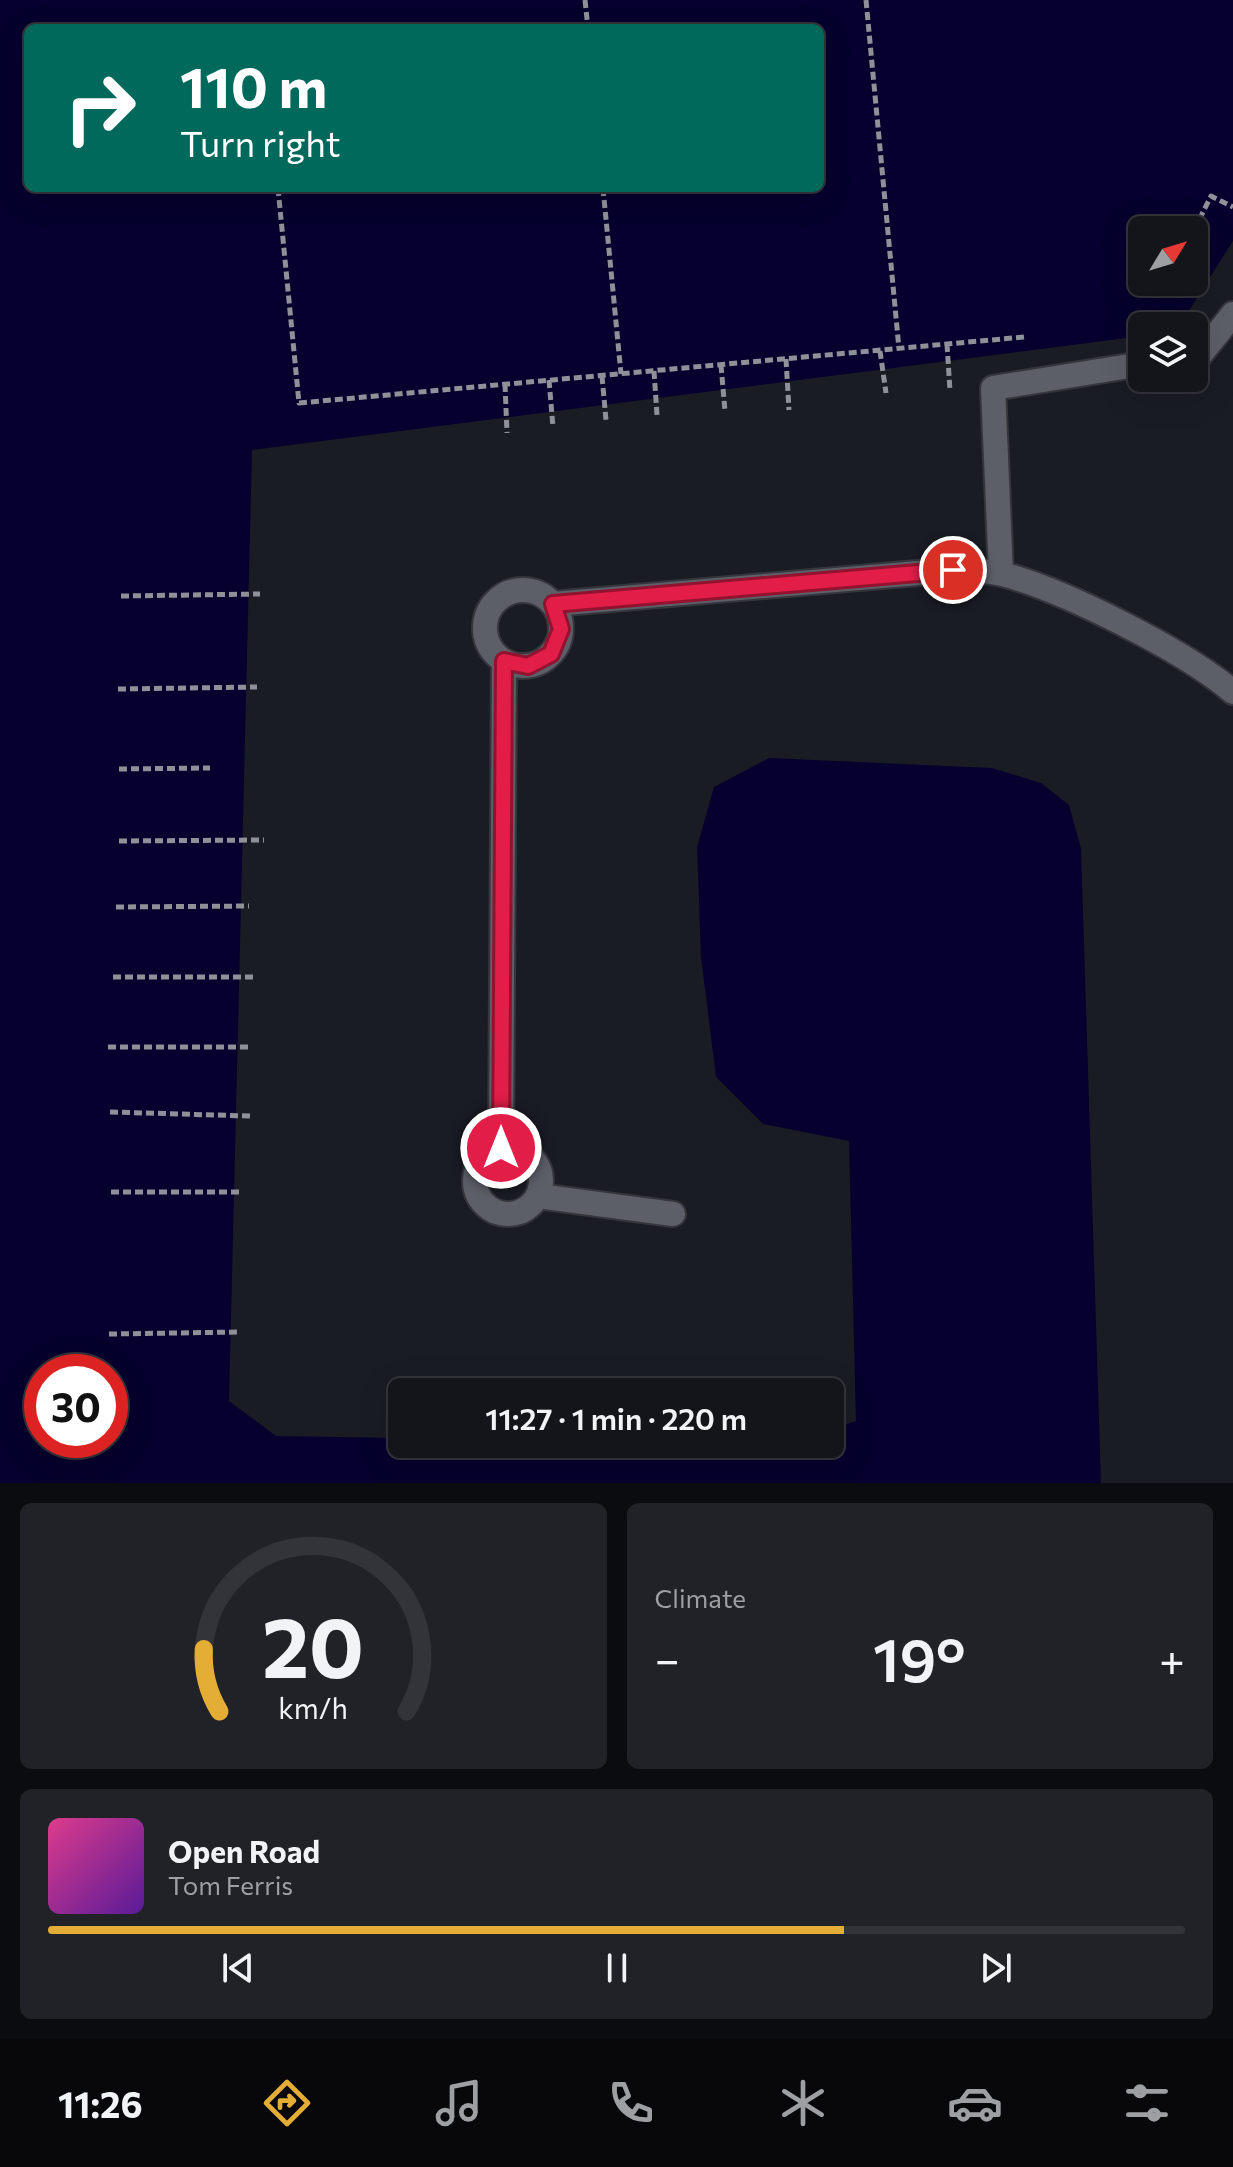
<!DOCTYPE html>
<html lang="en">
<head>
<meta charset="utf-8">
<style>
  body { margin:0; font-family:Commissioner,sans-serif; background:#212228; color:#f1f3f6; height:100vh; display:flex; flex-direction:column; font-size:30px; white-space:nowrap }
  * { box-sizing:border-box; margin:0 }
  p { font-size:26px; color:#9d9fa3 }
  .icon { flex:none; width:44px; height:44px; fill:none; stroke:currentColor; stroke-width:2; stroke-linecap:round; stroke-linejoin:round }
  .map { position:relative; height:1483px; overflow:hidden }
  .side { display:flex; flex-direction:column; gap:20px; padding:20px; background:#0b0c0f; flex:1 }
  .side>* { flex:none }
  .hud { position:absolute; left:24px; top:24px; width:800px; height:168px; border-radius:12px; box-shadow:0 8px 32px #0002,0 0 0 2px #33343a; background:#00695c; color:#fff; overflow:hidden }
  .needle { width:52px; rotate:52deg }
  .fabs { position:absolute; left:1128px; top:216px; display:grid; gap:16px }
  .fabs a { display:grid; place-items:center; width:80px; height:80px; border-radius:12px; background:#14151b; box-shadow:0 8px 32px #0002,0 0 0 2px #33343a; font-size:40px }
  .speed { position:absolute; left:24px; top:1354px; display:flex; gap:16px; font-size:40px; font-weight:700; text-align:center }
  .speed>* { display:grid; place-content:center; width:104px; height:104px; border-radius:50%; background:#14151b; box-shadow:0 8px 32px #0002,0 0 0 2px #33343a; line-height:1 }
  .speed .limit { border:12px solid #d22; background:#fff; color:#111 }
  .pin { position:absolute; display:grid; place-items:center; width:68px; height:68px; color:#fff; margin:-34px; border:4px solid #fff; border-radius:50%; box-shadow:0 2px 8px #0007 }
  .me { position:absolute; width:88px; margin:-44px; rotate:0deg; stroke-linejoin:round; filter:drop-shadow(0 0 6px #0008) }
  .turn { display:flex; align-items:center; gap:28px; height:168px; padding:0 24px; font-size:36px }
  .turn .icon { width:104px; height:104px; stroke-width:2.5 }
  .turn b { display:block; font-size:56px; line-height:68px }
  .big { font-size:60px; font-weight:600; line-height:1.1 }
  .side .tile { flex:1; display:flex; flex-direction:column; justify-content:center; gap:12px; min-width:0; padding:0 28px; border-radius:12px; background:#212228 }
  .side .dial { align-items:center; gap:0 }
  .dial svg { height:208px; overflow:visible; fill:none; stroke:#33343a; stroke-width:7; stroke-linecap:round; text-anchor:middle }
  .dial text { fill:#f1f3f6; stroke:none }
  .song { display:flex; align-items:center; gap:24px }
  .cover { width:96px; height:96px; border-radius:12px; background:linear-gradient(135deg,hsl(330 70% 55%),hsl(270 70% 35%)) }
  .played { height:8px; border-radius:4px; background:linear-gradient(90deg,#e4ad35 70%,#33343a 70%) }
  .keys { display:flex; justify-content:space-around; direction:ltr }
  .heat { display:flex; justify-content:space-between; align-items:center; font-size:44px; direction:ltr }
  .side .tiles { flex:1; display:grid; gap:20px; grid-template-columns:1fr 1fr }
  .tile:last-child { grid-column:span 2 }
  .trip { position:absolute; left:388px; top:1378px; width:456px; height:80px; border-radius:12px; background:#14151b; box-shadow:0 8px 32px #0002,0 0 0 2px #33343a; font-weight:600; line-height:80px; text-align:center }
  .tabs { display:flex; height:128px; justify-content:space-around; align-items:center; background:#08080b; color:#9d9fa3 }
  .tabs .icon { width:56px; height:56px }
  .tabs .current { color:#e4ad35 }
  .tabs b { font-size:36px; color:#f1f3f6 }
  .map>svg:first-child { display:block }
</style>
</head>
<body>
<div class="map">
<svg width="1233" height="1483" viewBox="0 0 1233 1483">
  <rect width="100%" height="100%" fill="#1a1c24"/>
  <!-- water -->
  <path fill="#05002d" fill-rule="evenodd" d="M0 0H1233V241L1190 309 1173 326H1142V336L252 450 229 1401 276 1436 402 1438V1444H830V1429L856 1421 849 1141 763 1124 716 1077 701 957 697 847 714 787 769 758 992 768 1041 783 1069 805 1081 849 1101 1483H0ZM28 28H820V188H28ZM1142 230H1194V282H1142ZM42 1372H110V1440H42Z"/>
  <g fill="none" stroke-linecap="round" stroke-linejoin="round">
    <defs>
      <path id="minor" d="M1194 356 1200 355 1233 314
        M1001 574 993 388 1142 364
        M485 628a38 38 0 1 1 76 0a38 38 0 1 1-76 0Z
        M553 604 953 570C969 571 987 570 1002 574 1064 590 1185 651 1233 692
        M501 1148 504 661
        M475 1181a33 33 0 1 1 66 0a33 33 0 1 1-66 0Z
        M538 1196 673 1214"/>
    </defs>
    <!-- minor casing -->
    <use href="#minor" stroke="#35363c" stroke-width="28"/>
    <!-- path -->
    <path stroke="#8f9198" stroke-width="5" stroke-dasharray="8 4" stroke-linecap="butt" d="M585 0 588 28
      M866 0 899 349
      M278 188 299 403 1024 337
      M603 188 621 374
      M1194 230 1211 196 1233 207
      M947 344 950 391
      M880 351 886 393
      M786 359 789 410
      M721 365 725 411
      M654 371 657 415
      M602 376 606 420
      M549 380 553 427
      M505 384 507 433
      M121 596 260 594
      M118 689 257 687
      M119 769 210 768
      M119 841 264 840
      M116 907 249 906
      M113 977H257
      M108 1047H252
      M110 1112 250 1116
      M111 1192H243
      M109 1334 241 1332"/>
    <!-- minor -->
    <use href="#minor" stroke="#5d5f68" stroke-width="24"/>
  </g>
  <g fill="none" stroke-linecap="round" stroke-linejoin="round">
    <defs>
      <path id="route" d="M501 1148 504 661 528 666 551 654 561 629 553 604 953 570"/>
    </defs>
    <!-- route casing -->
    <use href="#route" stroke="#92132f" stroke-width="20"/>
    <!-- route -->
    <use href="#route" stroke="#e11d48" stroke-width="14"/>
  </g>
</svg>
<div class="fabs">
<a><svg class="needle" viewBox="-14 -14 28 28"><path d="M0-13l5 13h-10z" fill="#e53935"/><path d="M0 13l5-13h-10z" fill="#9d9fa3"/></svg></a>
<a><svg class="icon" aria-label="layers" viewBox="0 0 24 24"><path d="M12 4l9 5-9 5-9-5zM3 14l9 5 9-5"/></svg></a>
</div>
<div class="speed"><div class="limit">30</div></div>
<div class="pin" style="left:953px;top:570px;background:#d93025"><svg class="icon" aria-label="arrive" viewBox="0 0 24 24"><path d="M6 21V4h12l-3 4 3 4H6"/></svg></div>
<svg class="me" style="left:501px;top:1148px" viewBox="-20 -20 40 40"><circle r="17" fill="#e11d48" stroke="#fff" stroke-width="3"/><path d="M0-11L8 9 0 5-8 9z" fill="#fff"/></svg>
<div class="trip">11:27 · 1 min · 220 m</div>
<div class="hud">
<div class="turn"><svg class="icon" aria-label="right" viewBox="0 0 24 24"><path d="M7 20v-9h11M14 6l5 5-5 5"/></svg><div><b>110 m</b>Turn right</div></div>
</div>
</div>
<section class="side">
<div class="tiles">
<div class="tile dial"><svg viewBox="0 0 100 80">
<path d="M14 69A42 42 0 1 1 86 69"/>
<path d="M14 69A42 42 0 0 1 8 45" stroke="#e4ad35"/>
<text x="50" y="56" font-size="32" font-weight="700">20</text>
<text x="50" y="72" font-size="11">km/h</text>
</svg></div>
<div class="tile"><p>Climate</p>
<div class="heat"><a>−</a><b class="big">19°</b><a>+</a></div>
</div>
<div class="tile">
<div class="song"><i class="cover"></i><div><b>Open Road</b><p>Tom Ferris</p></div></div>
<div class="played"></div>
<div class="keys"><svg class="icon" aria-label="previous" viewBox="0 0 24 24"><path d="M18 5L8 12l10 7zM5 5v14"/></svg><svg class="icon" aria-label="pause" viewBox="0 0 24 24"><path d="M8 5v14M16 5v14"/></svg><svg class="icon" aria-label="next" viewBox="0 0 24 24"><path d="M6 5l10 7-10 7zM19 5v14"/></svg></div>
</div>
</div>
</section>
<nav class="tabs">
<b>11:26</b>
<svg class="icon current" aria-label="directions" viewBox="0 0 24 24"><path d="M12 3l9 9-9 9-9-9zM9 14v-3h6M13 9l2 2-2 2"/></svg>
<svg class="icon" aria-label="music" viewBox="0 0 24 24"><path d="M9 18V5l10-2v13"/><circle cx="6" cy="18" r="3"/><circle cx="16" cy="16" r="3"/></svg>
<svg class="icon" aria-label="phone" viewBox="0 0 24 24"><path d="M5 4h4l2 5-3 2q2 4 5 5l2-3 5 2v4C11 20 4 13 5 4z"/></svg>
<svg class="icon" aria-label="climate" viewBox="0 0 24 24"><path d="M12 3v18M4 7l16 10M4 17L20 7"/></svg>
<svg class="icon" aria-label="car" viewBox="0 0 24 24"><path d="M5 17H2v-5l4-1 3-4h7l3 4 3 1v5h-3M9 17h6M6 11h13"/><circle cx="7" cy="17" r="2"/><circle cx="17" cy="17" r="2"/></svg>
<svg class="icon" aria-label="filters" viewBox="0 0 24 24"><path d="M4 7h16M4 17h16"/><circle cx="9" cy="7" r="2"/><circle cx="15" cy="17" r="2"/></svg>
</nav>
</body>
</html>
